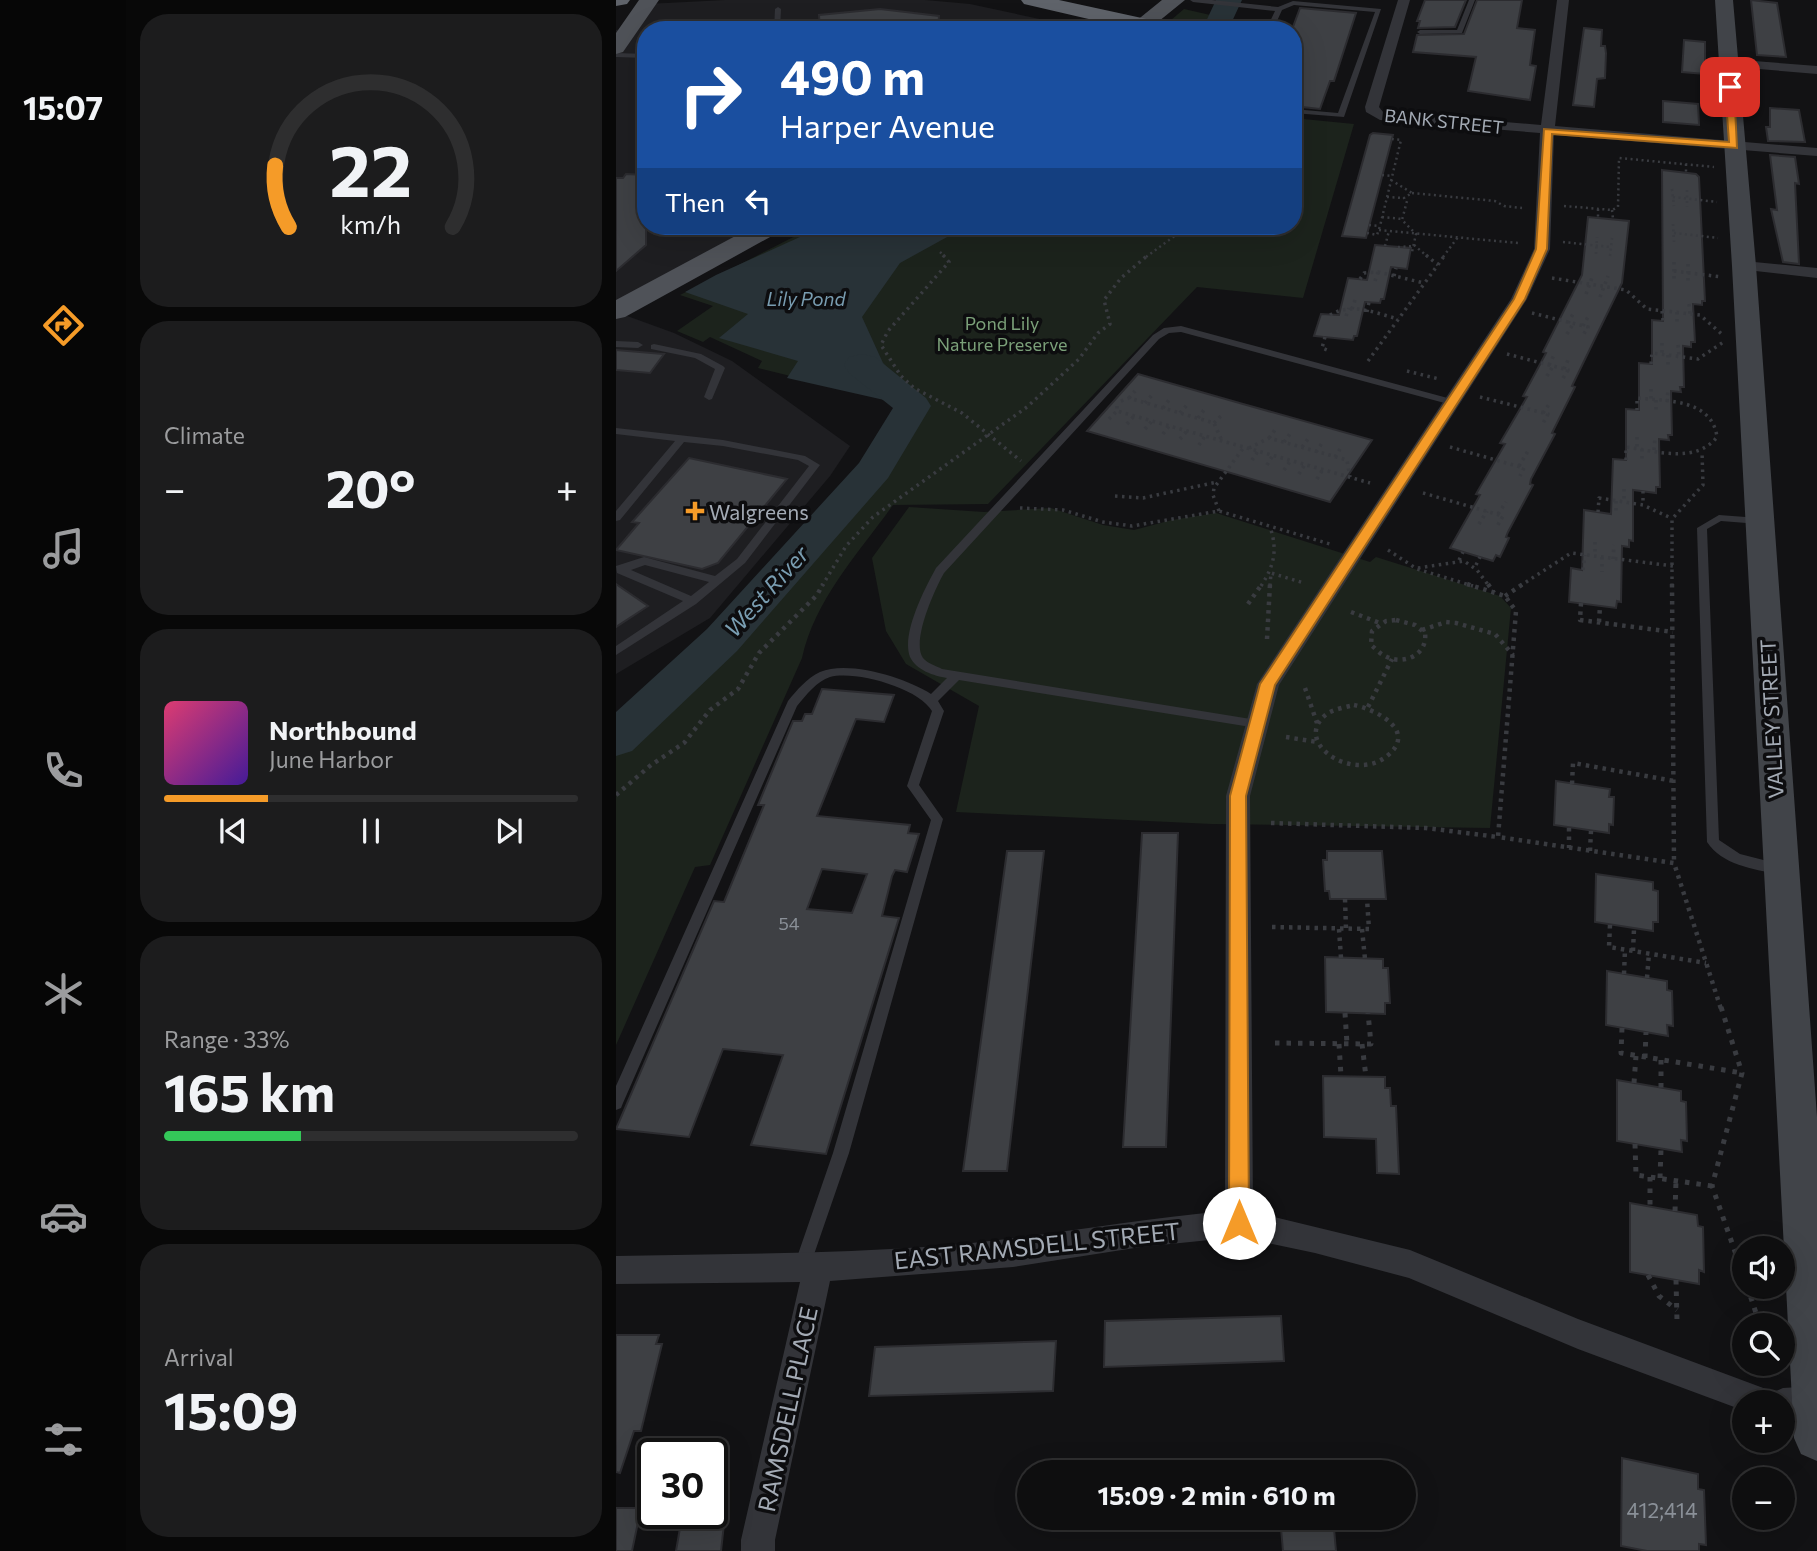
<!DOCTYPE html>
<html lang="en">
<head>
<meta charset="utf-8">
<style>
  body { margin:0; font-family:Commissioner,sans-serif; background:#1c1c1d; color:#f1f3f6; height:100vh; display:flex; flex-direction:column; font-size:26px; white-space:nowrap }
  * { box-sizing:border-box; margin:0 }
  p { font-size:23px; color:#9b9c9e }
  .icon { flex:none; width:38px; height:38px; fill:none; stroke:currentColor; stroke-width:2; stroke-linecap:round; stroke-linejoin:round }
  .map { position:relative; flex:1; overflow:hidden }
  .side { display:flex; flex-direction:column; gap:14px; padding:14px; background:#080808; width:490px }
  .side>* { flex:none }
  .hud { position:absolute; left:21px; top:21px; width:665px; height:214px; border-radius:28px; box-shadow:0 7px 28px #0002,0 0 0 2px #2e2e2f; background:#1a4fa0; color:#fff; overflow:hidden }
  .buttons { position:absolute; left:1116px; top:1236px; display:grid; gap:14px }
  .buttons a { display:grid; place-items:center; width:63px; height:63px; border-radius:50%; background:#0e0e0f; box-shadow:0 7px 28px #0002,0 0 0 2px #2e2e2f; font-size:35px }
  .speed { position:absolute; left:21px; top:1438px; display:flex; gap:14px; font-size:35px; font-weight:700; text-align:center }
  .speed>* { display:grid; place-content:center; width:91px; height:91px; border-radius:50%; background:#0e0e0f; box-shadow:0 7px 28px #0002,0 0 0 2px #2e2e2f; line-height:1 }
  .speed .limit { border:4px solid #111; border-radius:10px; background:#fff; color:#111 }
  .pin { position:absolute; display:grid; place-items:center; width:60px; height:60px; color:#fff; margin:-30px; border-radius:14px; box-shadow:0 4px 10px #0006 }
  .me { position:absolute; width:77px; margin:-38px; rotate:0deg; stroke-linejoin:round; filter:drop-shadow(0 0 5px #0008) }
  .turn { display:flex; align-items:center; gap:24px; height:147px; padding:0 28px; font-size:32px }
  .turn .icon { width:91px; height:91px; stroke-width:2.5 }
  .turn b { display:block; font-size:49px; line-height:60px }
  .then { display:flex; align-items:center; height:66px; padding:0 28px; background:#0003; gap:14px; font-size:26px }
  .big { font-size:52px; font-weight:700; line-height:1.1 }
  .side .card { flex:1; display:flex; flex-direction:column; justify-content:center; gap:10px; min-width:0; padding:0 24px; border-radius:28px; background:#1c1c1d }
  .side .dial { align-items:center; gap:0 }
  .dial svg { height:182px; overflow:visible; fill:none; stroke:#2e2e2f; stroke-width:7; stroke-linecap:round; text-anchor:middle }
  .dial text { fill:#f1f3f6; stroke:none }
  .song { display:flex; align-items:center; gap:21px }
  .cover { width:84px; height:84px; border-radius:10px; background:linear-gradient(135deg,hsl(340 70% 55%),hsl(260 70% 35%)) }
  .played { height:7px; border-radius:4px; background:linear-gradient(90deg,#f59b28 25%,#2e2e2f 25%) }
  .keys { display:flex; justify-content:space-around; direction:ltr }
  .heat { display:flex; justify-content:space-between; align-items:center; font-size:38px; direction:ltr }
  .charge { height:10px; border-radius:5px; background:linear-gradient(90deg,#34c759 33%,#2e2e2f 0) }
  .trip { position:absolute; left:401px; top:1460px; width:399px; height:70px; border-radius:35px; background:#0e0e0f; box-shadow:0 7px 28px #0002,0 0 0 2px #2e2e2f; font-weight:700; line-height:70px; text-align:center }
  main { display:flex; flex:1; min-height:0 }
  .tabs { display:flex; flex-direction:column; width:126px; justify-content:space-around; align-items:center; background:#060606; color:#9b9c9e }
  .tabs .icon { width:49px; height:49px }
  .tabs .selected { color:#f59b28 }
  .tabs b { font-size:32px; color:#f1f3f6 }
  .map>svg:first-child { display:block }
</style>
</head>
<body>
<main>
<nav class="tabs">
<b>15:07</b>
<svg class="icon selected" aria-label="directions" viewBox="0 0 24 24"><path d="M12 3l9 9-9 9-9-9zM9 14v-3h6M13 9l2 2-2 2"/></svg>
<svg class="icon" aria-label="music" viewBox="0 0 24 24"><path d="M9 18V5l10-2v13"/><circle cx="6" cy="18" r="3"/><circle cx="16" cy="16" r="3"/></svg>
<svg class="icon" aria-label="phone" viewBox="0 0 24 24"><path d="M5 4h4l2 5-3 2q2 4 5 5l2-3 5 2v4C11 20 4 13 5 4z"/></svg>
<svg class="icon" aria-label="climate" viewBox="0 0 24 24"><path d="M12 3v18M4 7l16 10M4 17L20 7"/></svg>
<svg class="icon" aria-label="car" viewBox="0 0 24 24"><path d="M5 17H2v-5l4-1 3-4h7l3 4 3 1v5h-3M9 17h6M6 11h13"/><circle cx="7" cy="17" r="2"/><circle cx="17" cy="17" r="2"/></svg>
<svg class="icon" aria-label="filters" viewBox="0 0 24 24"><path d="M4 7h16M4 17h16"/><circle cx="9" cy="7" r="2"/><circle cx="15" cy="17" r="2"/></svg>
</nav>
<section class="side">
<div class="card dial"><svg viewBox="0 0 100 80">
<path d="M14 69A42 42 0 1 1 86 69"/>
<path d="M14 69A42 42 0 0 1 8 42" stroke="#f59b28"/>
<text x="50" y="56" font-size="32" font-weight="700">22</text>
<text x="50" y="72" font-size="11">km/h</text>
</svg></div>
<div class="card"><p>Climate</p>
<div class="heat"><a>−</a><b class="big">20°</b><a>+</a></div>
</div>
<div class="card">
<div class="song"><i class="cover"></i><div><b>Northbound</b><p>June Harbor</p></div></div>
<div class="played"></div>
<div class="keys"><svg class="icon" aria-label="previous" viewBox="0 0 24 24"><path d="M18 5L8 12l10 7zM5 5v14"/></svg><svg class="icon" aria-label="pause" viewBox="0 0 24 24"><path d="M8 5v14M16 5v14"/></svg><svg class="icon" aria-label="next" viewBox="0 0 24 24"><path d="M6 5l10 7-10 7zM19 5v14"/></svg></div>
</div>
<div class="card"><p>Range · 33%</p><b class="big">165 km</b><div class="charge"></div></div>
<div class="card"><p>Arrival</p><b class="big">15:09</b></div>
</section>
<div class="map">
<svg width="1201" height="1551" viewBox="0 0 1201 1551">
  <rect width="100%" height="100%" fill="#121214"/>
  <!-- built -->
  <path fill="#1e1e21" d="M109 0H309L354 4 475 30H30V226H145L95 251 3 313 58 333 116 361 234 446 214 476 94 618 0 674V30L10 29 32 4Z"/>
  <!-- green -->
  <path fill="#1c231c" d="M568 9 603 17 596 30H551L555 20Z
    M677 118 738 124 687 298 581 287 372 504 277 505C242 554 199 599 186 658L94 865 79 867 0 1045V721L75 662 180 548 213 506 309 409 142 368 146 361 94 337 87 342 61 331 97 306 64 295 199 226H677Z
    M293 507 368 512 435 508 487 525 518 530 556 520 600 513 754 562 760 557 884 596 895 608 874 828 596 824 340 812 363 706 290 664 270 631 256 558Z"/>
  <!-- water -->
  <path fill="#283237" d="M208 226H351L284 263 246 317 267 363 308 409 171 378 182 361 103 338 132 314 69 292 100 275Z"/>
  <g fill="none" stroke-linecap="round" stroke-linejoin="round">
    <!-- river -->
    <path fill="#283237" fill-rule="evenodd" d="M600 0H626L612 30H586Z
      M246 354 259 357 310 398 315 406 272 478 121 651 16 751 0 756V712L91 629 243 463 277 408 233 373 228 365 233 357Z"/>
  </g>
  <!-- building -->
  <path fill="#3e4044" stroke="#2c2c30" stroke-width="2" fill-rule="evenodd" d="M809 0H850L839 27 802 28 804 21H801Z
    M861 0H906L901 28 919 30 914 65 920 66 914 100 852 91 860 57 797 52 801 35 848 34Z
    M1135 0 1161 3 1170 57 1141 55Z
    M684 8 740 13 718 81H714L704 109 677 106V27Z
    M264 9 323 16 322 30H204L203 15Z
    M968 28 986 30 985 46H989L990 53 989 78 981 79 978 107 957 105Z
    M1068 40 1089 42V74L1066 72Z
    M1047 101 1082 104 1083 125 1047 122Z
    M1154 108 1183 110 1189 142 1152 141 1150 127H1154Z
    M757 133 777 135 750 238 726 236 754 135Z
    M1154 155 1179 157 1183 184 1179 183 1183 264 1167 262 1155 209 1161 210Z
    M1046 170 1080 174 1083 177 1089 301H1086V305L1077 304 1079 342H1075V347L1067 346 1068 387H1064L1065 392 1055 391 1056 435H1052L1053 440 1043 439 1044 487H1040V493L1017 490V541L1013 540V547L1006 546 1005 602 1001 601 1000 608 953 602 955 568 966 570 968 510 995 514 997 459 1010 460V409L1023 410V363L1036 364V320L1047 321Z
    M10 174 30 175V245L0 271V178H7Z
    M972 217 1013 221 1006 283 956 386 959 387 936 433 939 434 915 479 914 484 917 485 892 532 890 537 893 538 884 557 880 555 877 561 834 548 864 495 860 494 889 444 884 443 911 397 907 396 930 353 927 352 966 275Z
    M759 245 795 248 791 269 775 267 768 299H765L764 303 749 302 741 336H738L737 340 698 336 705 314 723 315 732 278 751 280Z
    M0 350 47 354H48L34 373 0 370Z
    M522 374 627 404 756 440 714 502 471 431Z
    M73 458 171 479 102 563 86 569 0 550 23 523 16 522Z
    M0 584 32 606 0 627Z
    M206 689 278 695 268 722 240 719 201 816 294 825 292 833 303 834 291 872 279 870 276 876 266 916 283 918 210 1154 135 1145 167 1055 107 1049 73 1137 0 1129 98 901 108 902 148 805H142L177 721H186L189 714H196ZM206 869 251 874 236 913 191 909Z
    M940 781 994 789 993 797H998L997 825 993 824V833L938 825Z
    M526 833H562L550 1147H507Z
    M391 851H428L391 1171H347Z
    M711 851H766L770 899H714L713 891H709L707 860H711Z
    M980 874 1037 882V890L1042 891V922H1037V931L979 922Z
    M709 957 767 959V968H772L774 1003H769V1014L710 1012Z
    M991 971 1051 981V990L1056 991 1057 1026 1051 1025 1052 1036 990 1025Z
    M707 1076 769 1077V1088H774L775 1106H780L783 1174 761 1173 760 1139 708 1137Z
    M1001 1080 1065 1091V1101L1070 1102 1071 1141 1065 1140 1066 1152 1001 1141Z
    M1014 1203 1081 1215 1082 1226 1087 1227 1088 1272 1083 1270V1284L1014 1272Z
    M665 1316 668 1361 488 1367 489 1321Z
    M0 1335H43L40 1344H46L25 1431H18L4 1473 0 1472Z
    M440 1341 437 1391 253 1396 259 1347Z
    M1006 1458 1082 1474V1489L1088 1490 1090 1545 1083 1544V1551H1031L1005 1546Z
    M0 1508H25L16 1551H0Z
    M664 1517H717L720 1551H667Z
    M108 1524 105 1551H60L64 1528Z"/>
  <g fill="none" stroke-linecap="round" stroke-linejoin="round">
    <!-- path-far3 -->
    <path stroke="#393b40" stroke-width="2.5" stroke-dasharray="2 3.5" stroke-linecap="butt" d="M1070 164V173
      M766 175 776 176
      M775 180 796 193 788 198 791 201 786 220 800 234 796 252
      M1056 189 1058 206
      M1071 190V207
      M796 193 879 201 888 206 906 208
      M771 197 788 198
      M1057 197 1101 202
      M948 206 996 210 1002 207 1003 158 1098 167
      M982 209V218
      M996 210 997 219
      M766 217 786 219
      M1057 224 1058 242
      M753 225 764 226
      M763 230 902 243
      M751 233 761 235 764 226 785 140 776 139
      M1058 233 1102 238
      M947 242 994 247
      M798 245 812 257
      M769 246 773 231
      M782 247 798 246
      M324 252 329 257
      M980 254 981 237
      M994 256 996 238
      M530 257 572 226
      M827 257 842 237"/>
    <!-- path-far2 -->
    <path stroke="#393b40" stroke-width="3.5" stroke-dasharray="2.5 4.5" stroke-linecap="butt" d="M327 255 333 262 272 331 265 345 285 376 298 388 346 413 405 461
      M810 255 822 265
      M1058 262V281
      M1072 264V282
      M1058 271 1106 277
      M778 276 780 268
      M936 278 1010 290 1031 309 1084 315 1108 336
      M744 279 748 273 762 272 808 283
      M759 281 762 272
      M970 294 977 275
      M984 297 992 276
      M1073 304 1074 314
      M736 309 739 300
      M1046 311 1047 321
      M751 312 753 302
      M1061 312V322
      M916 313 972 327 966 337
      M714 315C735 302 760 313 782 319
      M730 316 733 308
      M952 323 957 314
      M967 326 972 317
      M951 334 957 324
      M709 337 706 348 711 350
      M1046 343V354
      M1062 345 1063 356
      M891 354 952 370 946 380
      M1052 355V366
      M752 361 829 255
      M1035 364 1036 353 1082 359 1109 341
      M933 365 938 355
      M948 369 953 358
      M791 371 823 379
      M931 376 937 366
      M1035 389V400
      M864 397 932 414 926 425
      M513 398 519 391
      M1040 400V412
      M505 401 513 398 598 423 606 441
      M1051 402 1052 390
      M529 403 536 395
      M501 406V411L754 483
      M547 408 553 400
      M564 413 571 405
      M927 413 934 403
      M582 418 588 410
      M493 419 501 411
      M598 423 606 415
      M511 424 518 416
      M529 429 536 421
      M547 434 553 426
      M1021 437V448
      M653 438 659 430
      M564 439 571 431
      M668 442 674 434
      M583 445 589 436
      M686 447 692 439
      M834 447 908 468 904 476
      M633 448 653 438 731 460 734 477
      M1026 449V462
      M1038 450 1039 438
      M700 452 706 443
      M719 457 724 449
      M636 460 642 451
      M1010 460V447C1039 451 1080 464 1101 437 1096 399 1051 401 1021 398V410
      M651 465 657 455
      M903 466 912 451
      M668 470 675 460
      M683 474 689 464
      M701 479 707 469
      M1008 489V502
      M1027 491V505
      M807 493 887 516 880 528
      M499 496 527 498 601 482
      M1000 501V514
      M404 508 447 510 487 522 516 526 603 511 714 544
      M603 511 597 495 598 488 628 447
      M982 512 983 498 1027 505 1055 518
      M882 514 890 502
      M863 524 871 511
      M979 542V556
      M772 550 801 569 857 586
      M986 557V572
      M997 559 998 545
      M843 560 847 552
      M860 565 864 557
      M802 568 848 561 861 570 873 586
      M967 570 969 555
      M206 586 230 546 257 517 411 407 463 359 482 333 494 324 488 300 505 278 532 255
      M645 586C658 566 662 550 654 527
      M654 586 655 573 688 583
      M904 586 955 553 1057 566
      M1056 586V519L1087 485 1086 451"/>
    <!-- path-far1 -->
    <path stroke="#393b40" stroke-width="4.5" stroke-dasharray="3.5 5" stroke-linecap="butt" d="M851 584 889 596 900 611 882 837 1058 863 1105 1009
      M872 584 878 593
      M1056 584 1058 863
      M889 596 907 584
      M965 603 964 620 1057 632
      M632 604 646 584
      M735 612 764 623
      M780 620 799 625 809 633C812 655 787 666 769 656 764 654 759 648 755 645L756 631 770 621Z
      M983 622 984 606
      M806 630 830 622 840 623 879 634 897 655
      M651 639 654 584
      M689 688 701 723
      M738 705C761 710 802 731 771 756 737 784 673 741 712 713 719 709 730 707 738 705Z
      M752 707 776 659
      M670 737 701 742
      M956 784 957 763 1058 781
      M0 795 35 765 68 743 94 710 122 689 143 653 201 595 207 584
      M655 823 810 828 882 837
      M953 828V848
      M974 851 975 831
      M729 899 730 929
      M994 925 993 947 1090 963
      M656 927 753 929 751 899
      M723 929 725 958
      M746 929 749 959
      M1017 951 1018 929
      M1008 974 1009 950
      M1031 978 1033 953"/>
    <!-- path -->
    <path stroke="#393b40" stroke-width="5" stroke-dasharray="4.5 7" stroke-linecap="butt" d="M1105 1007 1126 1073 1096 1186 1129 1280
      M729 1013 731 1044
      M1006 1028 1005 1053 1126 1073
      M659 1043 755 1044 752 1013
      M723 1044 725 1076
      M746 1044 750 1077
      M1029 1058 1030 1032
      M1045 1060V1088
      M1018 1083 1020 1056
      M1019 1144 1020 1175 1096 1186
      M1034 1177V1207
      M1044 1178 1045 1149
      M1059 1211 1060 1181
      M1032 1275 1043 1296 1061 1310
      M1060 1280 1061 1321
      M1131 1286 1144 1325"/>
    <!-- lane -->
    <path fill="#333439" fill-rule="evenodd" d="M574 0H596L662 7 677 1 765 9 728 117 677 113V109L722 113 759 12 678 5 666 10 657 30H650L659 11 577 2Z
      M853 0H859L846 33 804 34 801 32 804 30H841Z
      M162 7 165 9 164 30H158L159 9Z
      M373 25 385 29 386 30H366Z
      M0 53 30 54V58L0 57Z
      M565 326 839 400 841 402 836 405 565 332 553 333 543 339 328 573C319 589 295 641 307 658 311 663 320 666 326 669L641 720 647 724 641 728 343 680 322 701 328 711 303 785 327 819 233 1153 194 1266 192 1271 186 1274 180 1271 178 1266 217 1153 315 820 291 786 316 711C303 688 239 670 214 677 201 681 190 695 181 706L7 1103 5 1108 0 1110V1086L172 701C181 690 191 678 204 672 233 660 290 678 315 694L331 678C318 676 300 670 294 657 285 634 309 588 320 568L537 335 548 328Z
      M0 341 22 342 27 345 22 348 0 347Z
      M38 344 85 354 107 366 109 368 96 399 93 400 88 397 99 369 79 358 35 349V345Z
      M0 428 107 440 189 456 204 465 129 563 80 604 0 655V646L67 601 1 573 0 566 28 557 99 576 121 559 193 466 182 460 107 446 68 442 4 520 0 521V511L59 441 0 434ZM29 565 93 582 75 596 15 570Z
      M1103 515 1143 518 1148 521 1143 524 1105 521 1091 529 1103 840 1124 854 1167 865 1168 869 1167 873 1162 874C1137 869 1106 865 1091 842L1081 528Z"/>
    <!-- street -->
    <path fill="#333439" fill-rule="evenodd" d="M782 0H794L763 107 767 112 925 125 941 0H953L939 126 1201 148V156L938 135 934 249 911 299 663 685 634 796 637 1212 794 1250 962 1319 1158 1392 1167 1388 1199 1386 1201 1417 1167 1420V1402H1129V1411L962 1349 793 1278 699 1253 623 1237 525 1247 397 1267 214 1281 159 1540V1551H125V1540L184 1282 0 1284V1256C108 1254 216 1254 324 1246 419 1238 513 1220 609 1211L610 796 641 684 895 299 918 249 924 133 764 120 750 112 749 107Z
      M1112 59 1201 66V74L1107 66 1105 63Z
      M1128 261 1201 268V278L1122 269 1120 266 1122 263Z"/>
    <!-- secondary -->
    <path fill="#414449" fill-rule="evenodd" d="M1099 0H1117L1140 266 1201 1117V1461L1185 1454 1178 1438 1116 266Z"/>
    <!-- primary -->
    <path fill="#4f5258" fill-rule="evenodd" d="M23 0H43L7 52 0 54V33Z
      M546 0H569L532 30H509Z
      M138 226H168L165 231 9 317 0 319V300Z"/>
    <!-- highway -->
    <path fill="#5f636a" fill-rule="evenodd" d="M0 0H14L11 4 0 6Z
      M405 0H443L535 20 538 25 535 30H520L408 4Z"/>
  </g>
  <!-- route -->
  <path fill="#f59b28" stroke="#9f651a" stroke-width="2" d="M1114 85 1118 87 1121 148 936 134 931 249 909 299 659 685 630 796 633 1223 630 1230 623 1233 616 1230 613 1223 614 796 644 684 898 299 920 249 928 129 1113 142 1109 87Z"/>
  <!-- markers -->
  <path fill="#f59b28" stroke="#0d0d0f" stroke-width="2.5" d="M75.5 500.5h7v7h7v7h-7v7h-7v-7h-7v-7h7z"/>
  <g text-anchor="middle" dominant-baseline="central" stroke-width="7" stroke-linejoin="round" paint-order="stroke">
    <!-- far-street labels -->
    <g font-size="18" fill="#a3aab4" stroke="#0d0d0f">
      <text transform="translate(828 121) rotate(6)">BANK STREET</text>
    </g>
    <!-- far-park labels -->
    <g font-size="18" fill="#7ba079" stroke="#0d0d0f">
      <text x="386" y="323">Pond Lily<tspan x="386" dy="21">Nature Preserve</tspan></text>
    </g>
    <!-- number labels -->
    <g font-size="18" fill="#8a9098">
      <text x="173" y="923">54</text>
    </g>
    <!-- far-water labels -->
    <g font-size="19" font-style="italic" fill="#799db1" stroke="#0d0d0f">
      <text x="190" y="298">Lily Pond</text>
    </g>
    <!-- poi labels -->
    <g font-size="21" fill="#a3aab4" stroke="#0d0d0f" text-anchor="start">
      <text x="93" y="511">Walgreens</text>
    </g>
    <!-- street labels -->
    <g font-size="21" fill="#a3aab4" stroke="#0d0d0f">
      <text transform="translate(1155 719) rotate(-93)">VALLEY STREET</text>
    </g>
    <!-- near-number labels -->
    <g font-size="21" fill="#8a9098">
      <text x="1046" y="1509">412;414</text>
    </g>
    <!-- water labels -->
    <g font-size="23" font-style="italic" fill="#799db1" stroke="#0d0d0f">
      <text transform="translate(150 591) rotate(-48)">West River</text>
    </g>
    <!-- near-street labels -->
    <g font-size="24" fill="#a3aab4" stroke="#0d0d0f">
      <text transform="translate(421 1245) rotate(-6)">EAST RAMSDELL STREET</text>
      <text transform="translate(171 1409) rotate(-78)">RAMSDELL PLACE</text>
    </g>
  </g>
</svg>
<div class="buttons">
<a><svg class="icon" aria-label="sound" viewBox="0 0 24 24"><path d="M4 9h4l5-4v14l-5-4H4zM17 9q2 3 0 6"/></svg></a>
<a><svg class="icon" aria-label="search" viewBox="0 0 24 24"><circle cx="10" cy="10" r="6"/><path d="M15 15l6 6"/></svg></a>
<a>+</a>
<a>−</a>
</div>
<div class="speed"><div class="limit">30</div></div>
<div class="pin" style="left:1114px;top:87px;background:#d93025"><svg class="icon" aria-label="arrive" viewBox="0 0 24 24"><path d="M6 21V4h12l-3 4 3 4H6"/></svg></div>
<svg class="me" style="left:623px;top:1223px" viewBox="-20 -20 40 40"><circle r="19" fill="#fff"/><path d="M0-13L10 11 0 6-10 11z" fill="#f59b28"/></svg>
<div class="trip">15:09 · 2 min · 610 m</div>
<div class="hud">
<div class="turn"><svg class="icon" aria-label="right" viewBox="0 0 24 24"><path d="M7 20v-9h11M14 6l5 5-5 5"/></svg><div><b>490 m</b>Harper Avenue</div></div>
<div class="then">Then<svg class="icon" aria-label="left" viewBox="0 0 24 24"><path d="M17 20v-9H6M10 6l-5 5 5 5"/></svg></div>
</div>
</div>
</main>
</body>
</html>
